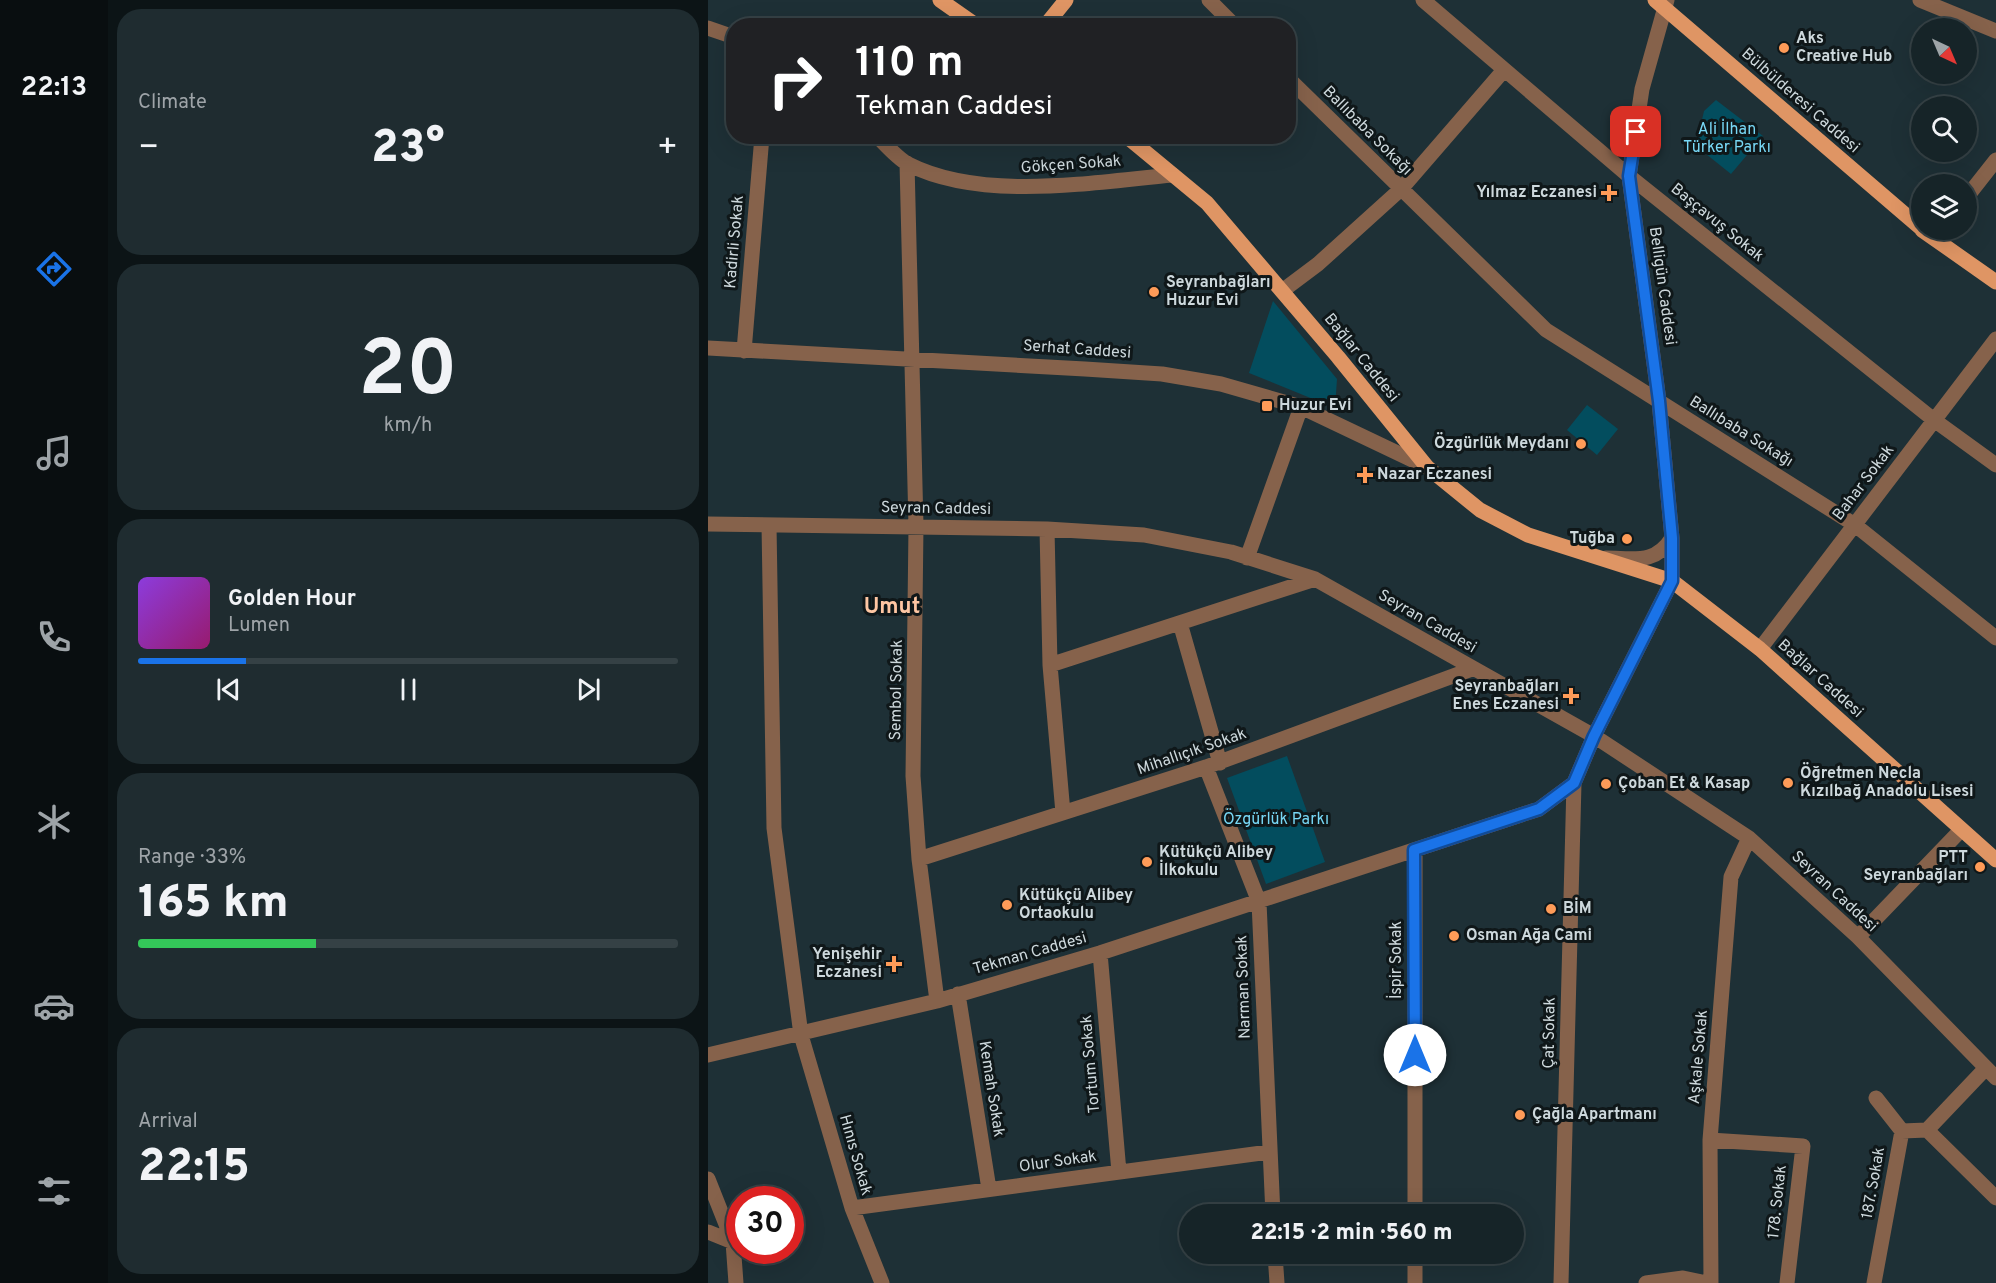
<!DOCTYPE html>
<html lang="en">
<head>
<meta charset="utf-8">
<style>
  body { margin:0; font-family:Overpass,sans-serif; background:#1f2c30; color:#f1f3f6; height:100vh; display:flex; flex-direction:column; font-size:22px; white-space:nowrap }
  * { box-sizing:border-box; margin:0 }
  p { font-size:20px; color:#9ea4a8 }
  .icon { flex:none; width:33px; height:33px; fill:none; stroke:currentColor; stroke-width:2; stroke-linecap:round; stroke-linejoin:round }
  .map { position:relative; flex:1; overflow:hidden }
  .panel { display:flex; flex-direction:column; gap:9px; padding:9px; background:#0c1416; width:600px }
  .panel>* { flex:none }
  .top-card { position:absolute; left:18px; top:18px; width:570px; height:126px; border-radius:24px; box-shadow:0 6px 24px #0002,0 0 0 2px #354145; background:#202124; color:#fff; overflow:hidden }
  .needle { width:39px; rotate:136deg }
  .fabs { position:absolute; left:1203px; top:18px; display:grid; gap:12px }
  .fabs a { display:grid; place-items:center; width:66px; height:66px; border-radius:50%; background:#162428; box-shadow:0 6px 24px #0002,0 0 0 2px #354145; font-size:30px }
  .speed { position:absolute; left:18px; top:1186px; display:flex; gap:12px; font-size:30px; font-weight:700; text-align:center }
  .speed>* { display:grid; place-content:center; width:78px; height:78px; border-radius:50%; background:#162428; box-shadow:0 6px 24px #0002,0 0 0 2px #354145; line-height:1 }
  .speed .limit { border:9px solid #d22; background:#fff; color:#111 }
  .pin { position:absolute; display:grid; place-items:center; width:51px; height:51px; color:#fff; margin:-26px; border-radius:12px; box-shadow:0 3px 9px #0006 }
  .me { position:absolute; width:66px; margin:-33px; rotate:0deg; stroke-linejoin:round; filter:drop-shadow(0 0 4px #0008) }
  .turn { display:flex; align-items:center; gap:21px; height:126px; padding:0 30px; font-size:27px }
  .turn .icon { width:78px; height:78px; stroke-width:2.5 }
  .turn b { display:block; font-size:42px; line-height:51px }
  .big { font-size:45px; font-weight:800; line-height:1.1 }
  .panel .tile { flex:1; display:flex; flex-direction:column; justify-content:center; gap:9px; min-width:0; padding:0 21px; border-radius:24px; background:#1f2c30 }
  .panel .dial { align-items:center; gap:0 }
  .dial b { font-size:78px; line-height:1 }
  .song { display:flex; align-items:center; gap:18px }
  .cover { width:72px; height:72px; border-radius:9px; background:linear-gradient(135deg,hsl(270 70% 55%),hsl(320 70% 35%)) }
  .played { height:6px; border-radius:3px; background:linear-gradient(90deg,#1a73e8 20%,#354145 20%) }
  .keys { display:flex; justify-content:space-around; direction:ltr }
  .heat { display:flex; justify-content:space-between; align-items:center; font-size:33px; direction:ltr }
  .charge { height:9px; border-radius:4px; background:linear-gradient(90deg,#34c759 33%,#354145 0) }
  .trip { position:absolute; left:471px; top:1204px; width:345px; height:60px; border-radius:30px; background:#162428; box-shadow:0 6px 24px #0002,0 0 0 2px #354145; font-weight:800; line-height:60px; text-align:center }
  main { display:flex; flex:1; min-height:0 }
  .tab-bar { display:flex; flex-direction:column; width:108px; justify-content:space-around; align-items:center; background:#090e10; color:#9ea4a8 }
  .tab-bar .icon { width:42px; height:42px }
  .tab-bar .on { color:#1a73e8 }
  .tab-bar b { font-size:27px; color:#f1f3f6 }
  .map>svg:first-child { display:block }
</style>
</head>
<body>
<main>
<nav class="tab-bar">
<b>22:13</b>
<svg class="icon on" aria-label="directions" viewBox="0 0 24 24"><path d="M12 3l9 9-9 9-9-9zM9 14v-3h6M13 9l2 2-2 2"/></svg>
<svg class="icon" aria-label="music" viewBox="0 0 24 24"><path d="M9 18V5l10-2v13"/><circle cx="6" cy="18" r="3"/><circle cx="16" cy="16" r="3"/></svg>
<svg class="icon" aria-label="phone" viewBox="0 0 24 24"><path d="M5 4h4l2 5-3 2q2 4 5 5l2-3 5 2v4C11 20 4 13 5 4z"/></svg>
<svg class="icon" aria-label="climate" viewBox="0 0 24 24"><path d="M12 3v18M4 7l16 10M4 17L20 7"/></svg>
<svg class="icon" aria-label="car" viewBox="0 0 24 24"><path d="M5 17H2v-5l4-1 3-4h7l3 4 3 1v5h-3M9 17h6M6 11h13"/><circle cx="7" cy="17" r="2"/><circle cx="17" cy="17" r="2"/></svg>
<svg class="icon" aria-label="filters" viewBox="0 0 24 24"><path d="M4 7h16M4 17h16"/><circle cx="9" cy="7" r="2"/><circle cx="15" cy="17" r="2"/></svg>
</nav>
<section class="panel">
<div class="tile"><p>Climate</p>
<div class="heat"><a>−</a><b class="big">23°</b><a>+</a></div>
</div>
<div class="tile dial"><b>20</b><p>km/h</p></div>
<div class="tile">
<div class="song"><i class="cover"></i><div><b>Golden Hour</b><p>Lumen</p></div></div>
<div class="played"></div>
<div class="keys"><svg class="icon" aria-label="previous" viewBox="0 0 24 24"><path d="M18 5L8 12l10 7zM5 5v14"/></svg><svg class="icon" aria-label="pause" viewBox="0 0 24 24"><path d="M8 5v14M16 5v14"/></svg><svg class="icon" aria-label="next" viewBox="0 0 24 24"><path d="M6 5l10 7-10 7zM19 5v14"/></svg></div>
</div>
<div class="tile"><p>Range · 33%</p><b class="big">165 km</b><div class="charge"></div></div>
<div class="tile"><p>Arrival</p><b class="big">22:15</b></div>
</section>
<div class="map">
<svg width="1288" height="1283" viewBox="0 0 1288 1283">
  <rect width="100%" height="100%" fill="#1e3036"/>
  <!-- green -->
  <path fill="#034d5e" d="M1008 100 1055 136 1023 174 988 146 996 111Z
    M565 301 629 379 627 408 541 373Z
    M879 405 910 429 889 455 859 430Z
    M579 756 617 862 558 884 519 778Z"/>
  <g fill="none" stroke-linecap="round" stroke-linejoin="round">
    <!-- minor -->
    <path stroke="#86624b" stroke-width="15" d="M501 0 527 26
      M715 0 921 176 1226 420 1288 465
      M1212 0 1288 31
      M0 28 26 37
      M580 78 838 330 1147 525 1288 638
      M169 136C178 145 189 158 200 164 274 202 386 182 465 175
      M199 163 208 526 205 776 211 859 229 1001
      M1258 198 1288 160
      M574 291 610 264 693 189 796 70
      M0 348 377 369 454 374 513 384 593 407 719 467
      M36 351 54 136
      M0 524 339 529 436 535 523 552 607 579 886 736 1041 838 1150 937 1288 1078
      M61 525 66 828 93 1035 144 1208 174 1283
      M339 529 342 665 355 813
      M539 558 593 407
      M898 558C926 558 947 565 964 538
      M472 623 512 763
      M1052 649 1288 339
      M342 665 607 579
      M498 767 551 902 565 1215
      M707 850V1215
      M211 859 498 767 764 669
      M1150 937 1253 830
      M392 953 411 1172
      M250 994 281 1189
      M0 1055 229 1001 392 953 831 809 866 783 886 736 964 581V538L951 401 921 176 934 89 959 0
      M1219 1130 1278 1068
      M1194 1131 1219 1130 1288 1198
      M1002 1140 1095 1146 1079 1283
      M0 1179 25 1242 28 1283
      M144 1208 561 1152
      M0 1232 25 1242
      M567 1254 569 1283
      M707 1254V1283
      M853 1283 866 783
      M938 1283 975 1278 999 1283
      M1003 1283 1002 1140 1023 877 1041 838
      M1166 1283 1194 1131 1168 1098"/>
    <!-- major -->
    <path stroke="#df9564" stroke-width="15" d="M232 0 269 26
      M947 0 1214 229
      M337 26 358 0
      M418 136 499 203 630 357 719 467 772 510 820 535 964 581 1052 649 1288 860
      M1214 230 1288 282"/>
  </g>
  <g fill="none" stroke-linecap="round" stroke-linejoin="round">
    <defs>
      <path id="route" d="M707 1055 706 850 831 809 866 783 886 736 964 581V538L951 401 921 176 928 132"/>
    </defs>
    <!-- route casing -->
    <use href="#route" stroke="#114b97" stroke-width="15"/>
    <!-- route -->
    <use href="#route" stroke="#1a73e8" stroke-width="10"/>
  </g>
  <!-- markers -->
  <g fill="#fe9b58" stroke="#0f1719" stroke-width="2">
    <circle cx="1076" cy="48" r="6"/>
    <path d="M898 184h6v6h6v6h-6v6h-6v-6h-6v-6h6z"/>
    <circle cx="446" cy="292" r="6"/>
    <rect x="553" y="400" width="12" height="12" rx="3"/>
    <circle cx="873" cy="444" r="6"/>
    <path d="M654 466h6v6h6v6h-6v6h-6v-6h-6v-6h6z"/>
    <circle cx="919" cy="539" r="6"/>
    <path d="M860 687h6v6h6v6h-6v6h-6v-6h-6v-6h6z"/>
    <circle cx="1080" cy="783" r="6"/>
    <circle cx="898" cy="784" r="6"/>
    <circle cx="439" cy="862" r="6"/>
    <circle cx="1272" cy="867" r="6"/>
    <circle cx="299" cy="905" r="6"/>
    <circle cx="843" cy="909" r="6"/>
    <circle cx="746" cy="936" r="6"/>
    <path d="M183 955h6v6h6v6h-6v6h-6v-6h-6v-6h6z"/>
    <circle cx="812" cy="1115" r="6"/>
  </g>
  <g text-anchor="middle" dominant-baseline="central" stroke-width="6" stroke-linejoin="round" paint-order="stroke">
    <!-- poi labels -->
    <g font-size="16" font-weight="bold" fill="#cdd8dc" stroke="#0f1719" text-anchor="start">
      <text x="1088" y="39">Aks<tspan x="1088" dy="18">Creative Hub</tspan></text>
      <text x="889" y="193" text-anchor="end">Yılmaz Eczanesi</text>
      <text x="458" y="283">Seyranbağları<tspan x="458" dy="18">Huzur Evi</tspan></text>
      <text x="571" y="406">Huzur Evi</text>
      <text x="861" y="444" text-anchor="end">Özgürlük Meydanı</text>
      <text x="669" y="475">Nazar Eczanesi</text>
      <text x="907" y="539" text-anchor="end">Tuğba</text>
      <text x="851" y="687" text-anchor="end">Seyranbağları<tspan x="851" dy="18">Enes Eczanesi</tspan></text>
      <text x="1092" y="774">Öğretmen Necla<tspan x="1092" dy="18">Kızılbağ Anadolu Lisesi</tspan></text>
      <text x="910" y="784">Çoban Et &amp; Kasap</text>
      <text x="451" y="853">Kütükçü Alibey<tspan x="451" dy="18">İlkokulu</tspan></text>
      <text x="1260" y="858" text-anchor="end">PTT<tspan x="1260" dy="18">Seyranbağları</tspan></text>
      <text x="311" y="896">Kütükçü Alibey<tspan x="311" dy="18">Ortaokulu</tspan></text>
      <text x="855" y="909">BİM</text>
      <text x="758" y="936">Osman Ağa Cami</text>
      <text x="174" y="955" text-anchor="end">Yenişehir<tspan x="174" dy="18">Eczanesi</tspan></text>
      <text x="824" y="1115">Çağla Apartmanı</text>
    </g>
    <!-- street labels -->
    <g font-size="16" fill="#cdd8dc" stroke="#0f1719">
      <text transform="translate(1092 101) rotate(41)">Bülbülderesi Caddesi</text>
      <text transform="translate(659 131) rotate(45)">Ballıbaba Sokağı</text>
      <text transform="translate(363 165) rotate(-4)">Gökçen Sokak</text>
      <text transform="translate(1009 223) rotate(39)">Başçavuş Sokak</text>
      <text transform="translate(27 242) rotate(-85)">Kadirli Sokak</text>
      <text transform="translate(954 286) rotate(82)">Belligün Caddesi</text>
      <text transform="translate(369 350) rotate(4)">Serhat Caddesi</text>
      <text transform="translate(653 358) rotate(51)">Bağlar Caddesi</text>
      <text transform="translate(1033 432) rotate(32)">Ballıbaba Sokağı</text>
      <text transform="translate(1156 483) rotate(-53)">Bahar Sokak</text>
      <text transform="translate(228 509) rotate(1)">Seyran Caddesi</text>
      <text transform="translate(719 622) rotate(30)">Seyran Caddesi</text>
      <text transform="translate(1112 679) rotate(42)">Bağlar Caddesi</text>
      <text transform="translate(189 690) rotate(-89)">Sembol Sokak</text>
      <text transform="translate(484 752) rotate(-19)">Mihallıçık Sokak</text>
      <text transform="translate(1126 892) rotate(43)">Seyran Caddesi</text>
      <text transform="translate(322 954) rotate(-16)">Tekman Caddesi</text>
      <text transform="translate(689 960) rotate(-90)">İspir Sokak</text>
      <text transform="translate(536 987) rotate(-92)">Narman Sokak</text>
      <text transform="translate(842 1033) rotate(-89)">Çat Sokak</text>
      <text transform="translate(991 1057) rotate(-85)">Aşkale Sokak</text>
      <text transform="translate(383 1064) rotate(-95)">Tortum Sokak</text>
      <text transform="translate(283 1089) rotate(81)">Kemah Sokak</text>
      <text transform="translate(147 1155) rotate(74)">Hınıs Sokak</text>
      <text transform="translate(350 1162) rotate(-8)">Olur Sokak</text>
      <text transform="translate(1166 1183) rotate(-80)">187. Sokak</text>
      <text transform="translate(1070 1202) rotate(-84)">178. Sokak</text>
    </g>
    <!-- park labels -->
    <g font-size="16" fill="#78d8f6" stroke="#0f1719">
      <text x="1019" y="130">Ali İlhan<tspan x="1019" dy="18">Türker Parkı</tspan></text>
      <text x="568" y="820">Özgürlük Parkı</text>
    </g>
    <!-- district labels -->
    <g font-size="22" font-weight="bold" fill="#fec6a3" stroke="#0f1719">
      <text x="184" y="607">Umut</text>
    </g>
  </g>
</svg>
<div class="fabs">
<a><svg class="needle" viewBox="-14 -14 28 28"><path d="M0-13l5 13h-10z" fill="#e53935"/><path d="M0 13l5-13h-10z" fill="#9ea4a8"/></svg></a>
<a><svg class="icon" aria-label="search" viewBox="0 0 24 24"><circle cx="10" cy="10" r="6"/><path d="M15 15l6 6"/></svg></a>
<a><svg class="icon" aria-label="layers" viewBox="0 0 24 24"><path d="M12 4l9 5-9 5-9-5zM3 14l9 5 9-5"/></svg></a>
</div>
<div class="speed"><div class="limit">30</div></div>
<div class="pin" style="left:928px;top:132px;background:#d93025"><svg class="icon" aria-label="arrive" viewBox="0 0 24 24"><path d="M6 21V4h12l-3 4 3 4H6"/></svg></div>
<svg class="me" style="left:707px;top:1055px" viewBox="-20 -20 40 40"><circle r="19" fill="#fff"/><path d="M0-13L10 11 0 6-10 11z" fill="#1a73e8"/></svg>
<div class="trip">22:15 · 2 min · 560 m</div>
<div class="top-card">
<div class="turn"><svg class="icon" aria-label="right" viewBox="0 0 24 24"><path d="M7 20v-9h11M14 6l5 5-5 5"/></svg><div><b>110 m</b>Tekman Caddesi</div></div>
</div>
</div>
</main>
</body>
</html>
